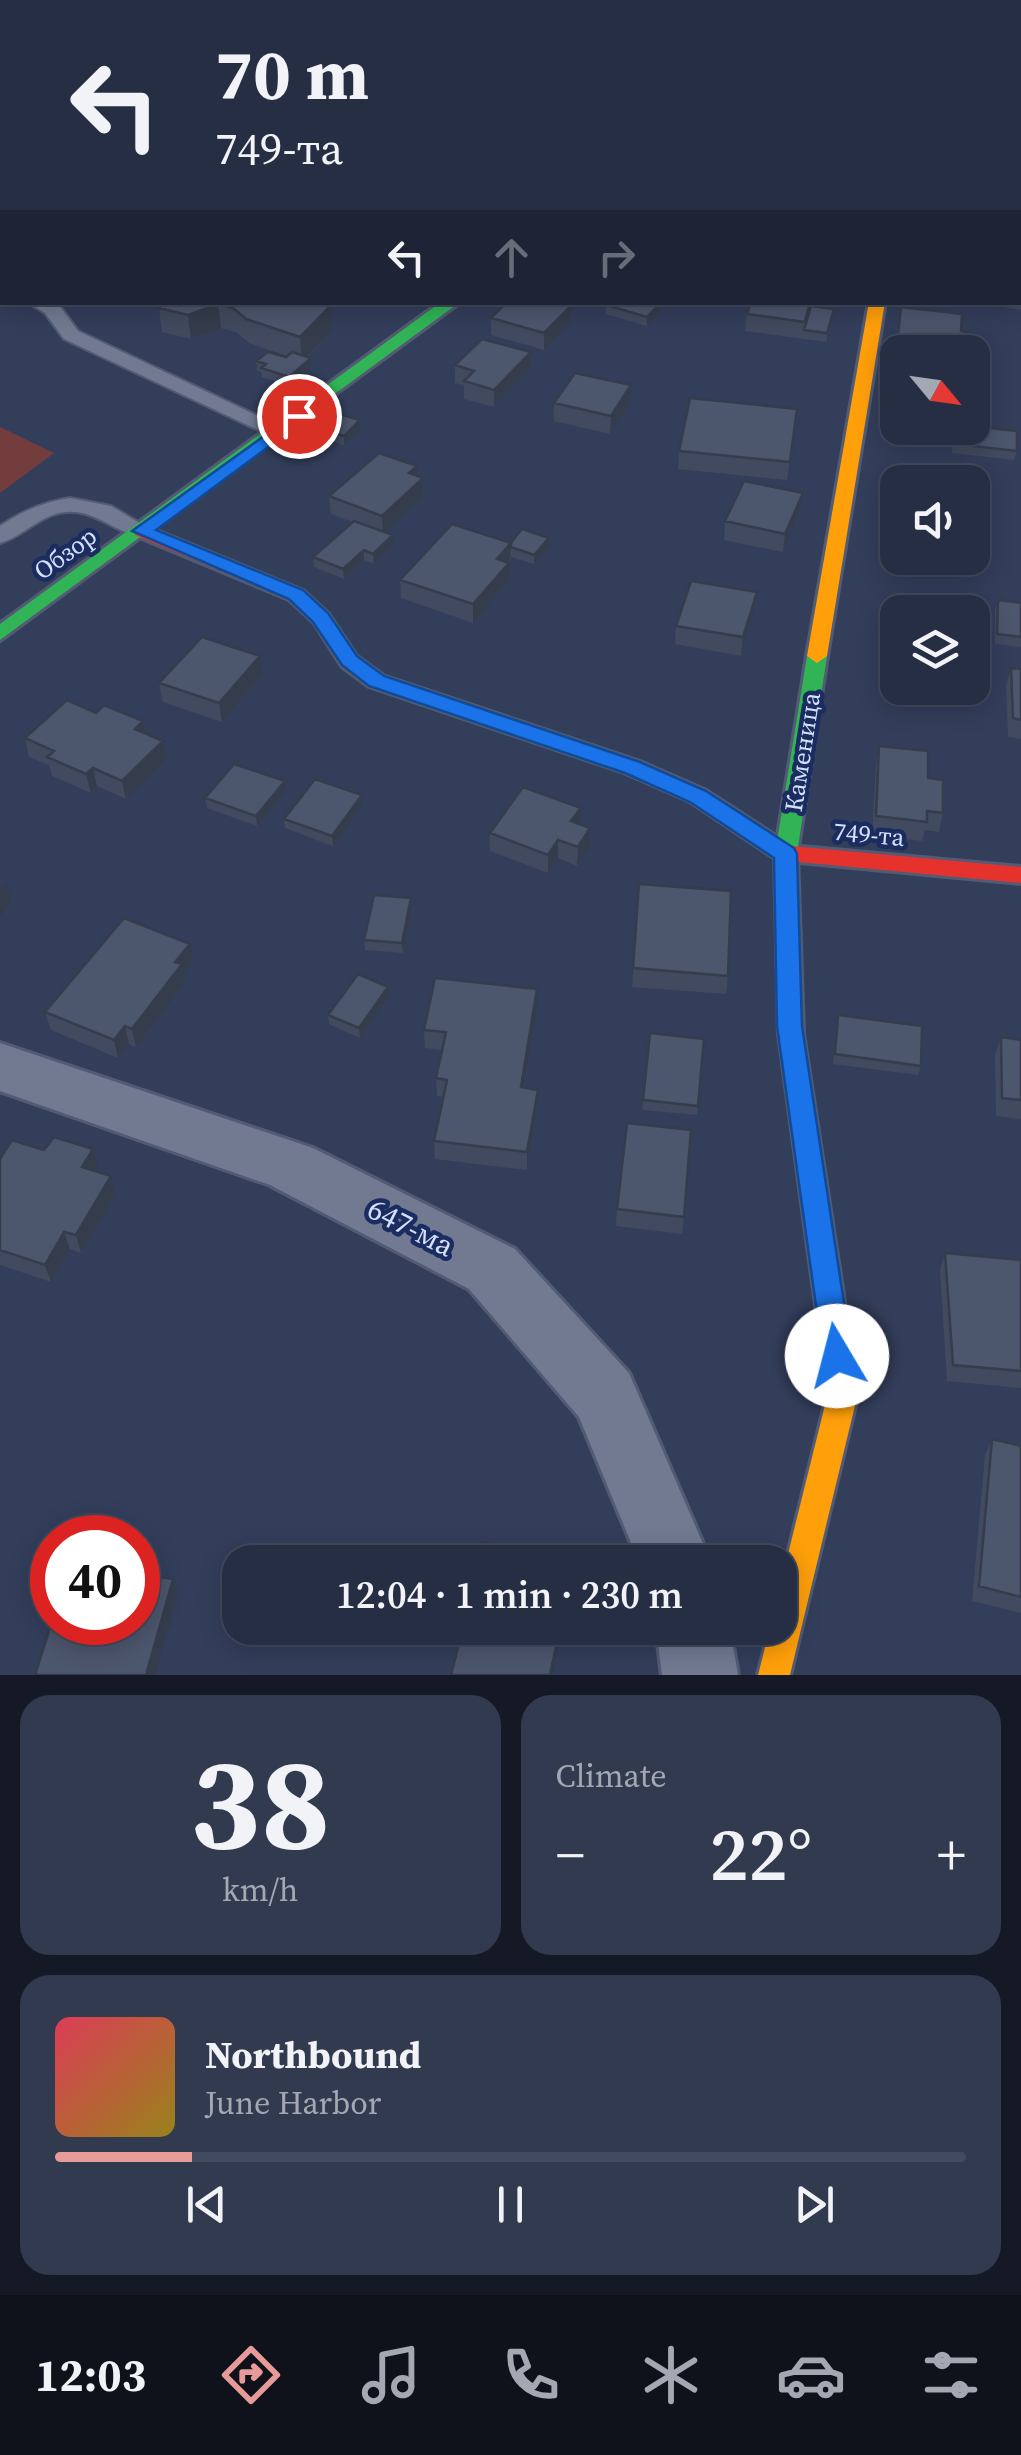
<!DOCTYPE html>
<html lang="en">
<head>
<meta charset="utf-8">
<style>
  body { margin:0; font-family:"Source Serif 4",serif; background:#323a4f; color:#f1f3f6; height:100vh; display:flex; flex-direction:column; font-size:38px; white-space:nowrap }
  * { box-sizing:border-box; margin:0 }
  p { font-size:32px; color:#a4a8b2 }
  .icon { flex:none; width:55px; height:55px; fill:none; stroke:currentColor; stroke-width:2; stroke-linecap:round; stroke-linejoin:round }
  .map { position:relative; height:1675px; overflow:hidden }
  .side { display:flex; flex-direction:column; gap:20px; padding:20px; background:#151925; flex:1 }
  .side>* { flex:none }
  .banner { position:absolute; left:0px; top:0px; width:1022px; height:305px; box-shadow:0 5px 25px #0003,0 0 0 2px #424a5d; background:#262e44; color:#f1f3f6; overflow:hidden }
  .needle { width:65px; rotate:119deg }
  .tools { position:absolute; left:880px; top:335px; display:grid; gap:20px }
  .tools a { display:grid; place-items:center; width:110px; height:110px; border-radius:20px; background:#262e44; box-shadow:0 5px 25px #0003,0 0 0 2px #424a5d; font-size:50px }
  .speed { position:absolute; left:30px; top:1515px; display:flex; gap:20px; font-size:50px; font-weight:700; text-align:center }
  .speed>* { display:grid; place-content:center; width:130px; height:130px; border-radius:50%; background:#262e44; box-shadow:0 5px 25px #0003,0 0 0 2px #424a5d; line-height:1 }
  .speed .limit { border:15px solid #d22; background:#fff; color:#111 }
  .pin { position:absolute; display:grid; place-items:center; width:85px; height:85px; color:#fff; margin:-42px; border:5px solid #fff; border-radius:50%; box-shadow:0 2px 10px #0007 }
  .me { position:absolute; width:110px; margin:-55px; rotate:352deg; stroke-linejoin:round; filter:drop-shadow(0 0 8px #0008) }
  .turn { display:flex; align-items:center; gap:35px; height:210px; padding:0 50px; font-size:45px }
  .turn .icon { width:130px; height:130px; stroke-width:2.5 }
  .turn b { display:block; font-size:70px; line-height:85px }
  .lanes { display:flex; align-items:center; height:95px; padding:0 50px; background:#0003; justify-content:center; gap:50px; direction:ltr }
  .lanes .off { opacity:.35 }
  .big { font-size:75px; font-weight:600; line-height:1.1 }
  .side .card { flex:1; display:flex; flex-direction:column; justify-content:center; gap:15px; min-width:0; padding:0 35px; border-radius:30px; background:#323a4f }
  .side .dial { align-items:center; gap:0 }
  .dial b { font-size:130px; line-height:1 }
  .song { display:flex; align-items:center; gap:30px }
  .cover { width:120px; height:120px; border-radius:15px; background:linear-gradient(135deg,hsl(350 70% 55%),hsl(50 70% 35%)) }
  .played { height:10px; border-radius:5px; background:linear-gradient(90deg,#e69b98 15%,#424a5d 15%) }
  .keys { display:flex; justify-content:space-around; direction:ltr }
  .heat { display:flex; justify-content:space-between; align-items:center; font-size:55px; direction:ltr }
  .side .tiles { flex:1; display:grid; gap:20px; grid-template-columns:1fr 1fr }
  .card:last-child { grid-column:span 2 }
  .trip { position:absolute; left:222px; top:1545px; width:575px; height:100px; border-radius:30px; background:#262e44; box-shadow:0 5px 25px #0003,0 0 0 2px #424a5d; font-weight:600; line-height:100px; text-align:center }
  .tabs { display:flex; height:160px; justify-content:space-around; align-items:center; background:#0f121b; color:#a4a8b2 }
  .tabs .icon { width:70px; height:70px }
  .tabs .on { color:#e69b98 }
  .tabs b { font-size:45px; color:#f1f3f6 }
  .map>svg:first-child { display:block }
</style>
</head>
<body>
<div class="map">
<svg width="1021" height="1675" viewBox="0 0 1021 1675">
  <rect width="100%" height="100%" fill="#333e5b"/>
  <!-- green -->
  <path fill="#743d3d" d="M0 427 54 453 0 493Z"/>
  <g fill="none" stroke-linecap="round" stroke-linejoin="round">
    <defs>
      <path id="lane" d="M0 280 2 281V293L0 292Z
        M27 302 59 305 78 331 290 431 279 437 271 436 64 339 45 313Z
        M70 498 111 506 153 531 142 538C109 530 87 501 50 516 33 523 18 538 0 543V526C22 511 43 502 70 498Z"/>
      <path id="street" d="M1021 29V49H1020V29Z
        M0 1043 313 1148 515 1249 629 1373 711 1562H639L579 1417 469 1289 270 1185 0 1091Z
        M656 1628H730L738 1675H662Z"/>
      <path id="fast" d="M583 0H596L597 2H585Z
        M441 302H460L0 640V624Z
        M817 649 827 656 797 854 803 1034 800 1041 791 1044 782 1041 779 1034 775 854 807 656Z"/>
      <path id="slow" d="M869 302H885L827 656 817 663 807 656Z
        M791 1024 800 1027 803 1034 858 1393 790 1675H758L770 1628H780V1586L828 1393 779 1034 782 1027Z"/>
      <path id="jam" d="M142 525 303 591 328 614 356 656 383 676 640 762 706 791 791 846 1021 867V883L778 860 690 801 624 772 369 686 342 666 314 622 289 599 135 535V527Z"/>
    </defs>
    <!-- lane casing -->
    <use href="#lane" stroke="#525b73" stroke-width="4"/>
    <!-- street casing -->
    <use href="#street" stroke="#525b73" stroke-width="6"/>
    <!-- fast casing -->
    <use href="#fast" stroke="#525b73" stroke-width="6"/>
    <!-- slow casing -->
    <use href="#slow" stroke="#525b73" stroke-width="6"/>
    <!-- jam casing -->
    <use href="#jam" stroke="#525b73" stroke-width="6"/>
    <!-- lane -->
    <use href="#lane" fill="#717a91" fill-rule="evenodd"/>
    <!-- street -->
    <use href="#street" fill="#717a91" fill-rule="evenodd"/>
    <!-- fast -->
    <use href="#fast" fill="#30b455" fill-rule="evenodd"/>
    <!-- slow -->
    <use href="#slow" fill="#ff9f0a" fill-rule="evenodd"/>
    <!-- jam -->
    <use href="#jam" fill="#e5322d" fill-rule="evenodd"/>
  </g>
  <!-- wall -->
  <path fill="#414a5e" d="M3 0H88L79 2H3Z
    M256 0H329L328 2H256Z
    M2 162V258L0 257V163Z
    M1020 256 1021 310 976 302H1020Z
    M165 302 331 305 333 329 307 357 311 358 312 367 290 386 262 377 261 372 257 370 256 361 287 356 249 343 236 332 221 328 191 339 162 332 159 308Z
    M661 302 660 312 647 326 606 314V305Z
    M572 305 571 322 544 350 491 335V318Z
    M812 306 834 309 826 342 745 331 747 314Z
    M901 307 898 352V381H892Z
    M455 365 531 370 494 407 464 399V385L455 383Z
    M554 403H630L610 434 554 421Z
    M797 409 787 480 678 469 679 451Z
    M360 420 361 429 344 445 317 436 316 427Z
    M954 428 1017 451 1014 460 952 453Z
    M417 466 418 476 423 478V496L385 532 393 535V545L374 564 364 560 344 579 314 567 313 557 352 522 331 514 329 496Z
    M800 511 783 552 724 540 725 521Z
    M549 538V548L534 564 511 557V561L509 564V581L473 623 401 598 400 580 511 543Z
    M757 592 754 610 741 656 675 644 676 626Z
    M998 600 1021 603V647L995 644V610Z
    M260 656 262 674 222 722 163 702 159 683Z
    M1011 668 1021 669V739L1008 737 1006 686Z
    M96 713 143 721 145 734 163 741 166 760 126 799 97 786 91 793 52 776 49 765 29 757 25 738Z
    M879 746 928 778 943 813 939 832 925 830 922 841 872 835 876 764Z
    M286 791 257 826 207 808 205 798Z
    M363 805 333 846 285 828 284 819Z
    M581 808 580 825 590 828V847L577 866 558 858 548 873 490 851V833Z
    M639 884 728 976 726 994 632 987Z
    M411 898 412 908 403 953 365 950 364 940Z
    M193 962 184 973 186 983 136 1047 129 1044 118 1058 51 1030 45 1012Z
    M389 996 360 1038 329 1024 328 1015Z
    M537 1008 524 1088 538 1090 537 1107 527 1170 435 1159 434 1141 443 1097 437 1096 436 1078 442 1050 425 1048 424 1030Z
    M838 1015 921 1066 918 1075 833 1064Z
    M650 1033 704 1039 697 1115 642 1110Z
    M1001 1037 1021 1040V1119L996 1116 995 1055Z
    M93 1149 98 1166 95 1171 116 1194 81 1253 70 1249 51 1282 0 1265V1159L44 1150Z
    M617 1209 684 1217 682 1234 616 1226Z
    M945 1253 1021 1260V1388L947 1381 940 1270Z
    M992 1439 1021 1446V1613L972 1601 985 1455Z"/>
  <!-- shaded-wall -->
  <path fill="#353c4c" d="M53 0H88L79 2H53Z
    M637 0H680V2H637Z
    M661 302 660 312 647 326V317Z
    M218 304 221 328 191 339 188 315Z
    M331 305 333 329 302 361 300 337Z
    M572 305 571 322 544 350V333Z
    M531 352V370L494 407V390Z
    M311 358 312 367 290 386 289 377Z
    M631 385 630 403 610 434 611 416Z
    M360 420 361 429 344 445V436Z
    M417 466 418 482 423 478V496L383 534 382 516 409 473Z
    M803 493 800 511 783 552 785 534Z
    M393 535V545L374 564 373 554Z
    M549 538V548L534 564V555Z
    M511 543 509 581 473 623V604L497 559Z
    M364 550V560L344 579 343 569Z
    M757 592 754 610 741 656 743 637Z
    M260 656 262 674 222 722 219 703Z
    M143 721 147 740 135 729Z
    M163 741 166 760 126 799 122 781Z
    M93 768 97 786 91 793 86 774Z
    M285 781 286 791 257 826 256 816Z
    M362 795 363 805 333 846 332 836Z
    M581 808 580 827 571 821Z
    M590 828V847L577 866 578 847Z
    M558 840V858L548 873V855Z
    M6 883 11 901 0 917V891Z
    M411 898 412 908 403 953 402 943Z
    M190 944 193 962 184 973 186 983 136 1047 132 1029 175 962Z
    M388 987 389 996 360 1038 359 1028Z
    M537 989V1008L521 1105V1087Z
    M125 1026 129 1044 118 1058 114 1040Z
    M538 1090 537 1107 527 1170V1152Z
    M93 1149 98 1166 88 1184 82 1167Z
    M111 1176 116 1194 81 1253 76 1235Z
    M64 1232 70 1249 51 1282 45 1265Z
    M173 1579 178 1594 155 1675H146Z
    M560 1628H562L553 1675H550Z"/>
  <!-- building -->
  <path fill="#4c566d" stroke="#353c4c" stroke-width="2.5" d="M720 0H759L763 1 760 2H715Z
    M2 162V232L0 231V163Z
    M1020 256H1021V292H1020Z
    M165 302H324L331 305 300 337 246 319 233 308 218 304 188 315 159 308Z
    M507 302H562L572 305 544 333 491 318Z
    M609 302H661L647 317 606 305Z
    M751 302H810L805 322 747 314Z
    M811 306 834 309 827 333 804 330Z
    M901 307 962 314 961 331 972 333 971 352H898V363H895Z
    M482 339 531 352 494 390 464 381 474 371 455 365Z
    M268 352 286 357 292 352 311 358 289 377 261 368 266 364 256 361Z
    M575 373 631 385 611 416 554 403Z
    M690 398 797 409 790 462 679 451Z
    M332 412 360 420 344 436 316 427Z
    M972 426 1017 431V451L954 444 955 428Z
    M379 453 417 466 409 473 423 478 382 516 329 496Z
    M744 481 803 493 785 534 725 521Z
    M354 521 393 535 373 554 364 550 343 569 313 557Z
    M452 524 511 543 497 559 509 563 473 604 400 580Z
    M522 529 549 538 534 555 511 547V543L508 546Z
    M691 581 757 592 743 637 676 626Z
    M998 600 1021 603V637L997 634Z
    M202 637 260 656 219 703 159 683Z
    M1011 668 1021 669V720L1013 718Z
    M67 700 96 713 104 705 143 721 135 729 163 741 122 781 93 768 86 774 47 757 54 751 25 738Z
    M879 746 928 751V778L943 780V813L927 811V822L876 816Z
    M234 764 285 781 256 816 205 798Z
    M315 779 362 795 332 836 284 819Z
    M523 787 581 808 571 821 590 828 578 847 558 840 548 855 490 833Z
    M639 884 731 891 728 976 633 968Z
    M374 895 411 898 402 943 364 940Z
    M124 918 190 944 175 962 182 964 132 1029 125 1026 114 1040 45 1012Z
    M358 974 388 987 359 1028 328 1015Z
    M435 978 537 989 521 1087 538 1090 527 1152 434 1141 447 1080 436 1078 446 1032 424 1030Z
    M838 1015 922 1026 921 1066 835 1054Z
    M650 1033 704 1039 698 1106 643 1100Z
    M1001 1037 1021 1040V1100L1002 1098Z
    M627 1123 691 1130 684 1217 617 1209Z
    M54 1137 93 1149 82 1167 111 1176 76 1235 64 1232 45 1265 0 1250V1159L12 1140 44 1150Z
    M945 1253 1021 1260V1371L953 1365Z
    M992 1439 1021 1446V1597L979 1586Z
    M483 1542 574 1561 573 1562H478Z
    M138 1574 173 1579 146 1675H35L52 1621V1622H138Z
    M463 1628H560L550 1675H451Z"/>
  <!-- route -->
  <path fill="#1a73e8" stroke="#114b97" stroke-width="2.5" d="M299 411 308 416 305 420 156 530 303 590 328 613 357 656 384 676 640 762 706 791 794 848 797 854 802 1026 852 1356 848 1366 837 1370 827 1366 823 1356 777 1026 774 858 690 802 625 773 369 686 342 665 313 622 289 599 132 531Z"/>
  <g text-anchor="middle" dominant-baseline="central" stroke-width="9" stroke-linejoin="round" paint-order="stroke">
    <!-- street labels -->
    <g font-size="25" fill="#d5e1fb" stroke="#1a2c60">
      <text transform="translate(65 553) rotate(-36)">Обзор</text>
      <text transform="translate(802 752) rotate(-81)">Каменица</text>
      <text transform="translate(869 834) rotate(5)">749-та</text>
    </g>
    <!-- near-street labels -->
    <g font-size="30" fill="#d5e1fb" stroke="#1a2c60">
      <text transform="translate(411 1227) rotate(27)">647-ма</text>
    </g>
  </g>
</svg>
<div class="tools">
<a><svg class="needle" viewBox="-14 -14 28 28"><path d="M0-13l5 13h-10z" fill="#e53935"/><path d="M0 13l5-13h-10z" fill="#a4a8b2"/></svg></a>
<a><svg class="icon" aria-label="sound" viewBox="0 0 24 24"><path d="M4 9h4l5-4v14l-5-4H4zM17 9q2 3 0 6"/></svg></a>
<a><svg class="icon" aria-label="layers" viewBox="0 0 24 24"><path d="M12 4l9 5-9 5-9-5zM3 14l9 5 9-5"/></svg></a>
</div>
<div class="speed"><div class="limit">40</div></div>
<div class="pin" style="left:299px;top:416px;background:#d93025"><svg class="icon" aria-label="arrive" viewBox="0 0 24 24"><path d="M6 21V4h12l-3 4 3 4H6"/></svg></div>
<svg class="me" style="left:837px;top:1356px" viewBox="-20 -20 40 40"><circle r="19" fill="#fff"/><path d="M0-13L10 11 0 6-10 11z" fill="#1a73e8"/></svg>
<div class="trip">12:04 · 1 min · 230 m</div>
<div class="banner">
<div class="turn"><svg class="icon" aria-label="left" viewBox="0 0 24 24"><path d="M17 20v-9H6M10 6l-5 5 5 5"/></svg><div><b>70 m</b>749-та</div></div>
<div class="lanes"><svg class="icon" aria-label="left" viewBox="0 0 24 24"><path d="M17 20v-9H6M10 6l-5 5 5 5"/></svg><svg class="icon off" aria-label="ahead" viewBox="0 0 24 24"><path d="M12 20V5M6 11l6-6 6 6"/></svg><svg class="icon off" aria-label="right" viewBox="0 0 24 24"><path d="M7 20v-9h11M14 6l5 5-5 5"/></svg></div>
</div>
</div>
<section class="side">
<div class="tiles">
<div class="card dial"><b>38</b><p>km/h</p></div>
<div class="card"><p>Climate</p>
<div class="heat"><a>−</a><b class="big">22°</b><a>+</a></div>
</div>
<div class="card">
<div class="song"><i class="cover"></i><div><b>Northbound</b><p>June Harbor</p></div></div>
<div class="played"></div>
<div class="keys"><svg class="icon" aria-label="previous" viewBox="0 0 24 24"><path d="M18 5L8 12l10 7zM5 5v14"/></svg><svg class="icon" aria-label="pause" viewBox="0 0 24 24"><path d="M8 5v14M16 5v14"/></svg><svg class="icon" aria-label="next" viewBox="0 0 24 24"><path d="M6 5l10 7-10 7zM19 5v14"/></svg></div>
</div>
</div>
</section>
<nav class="tabs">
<b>12:03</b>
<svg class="icon on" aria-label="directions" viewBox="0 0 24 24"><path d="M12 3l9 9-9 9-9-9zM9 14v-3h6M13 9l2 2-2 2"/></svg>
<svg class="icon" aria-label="music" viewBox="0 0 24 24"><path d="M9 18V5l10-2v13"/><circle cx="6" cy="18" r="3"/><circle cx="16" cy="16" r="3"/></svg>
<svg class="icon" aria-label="phone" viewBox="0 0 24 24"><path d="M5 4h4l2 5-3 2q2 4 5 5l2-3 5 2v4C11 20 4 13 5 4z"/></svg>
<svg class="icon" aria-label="climate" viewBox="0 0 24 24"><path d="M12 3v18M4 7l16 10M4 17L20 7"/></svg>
<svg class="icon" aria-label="car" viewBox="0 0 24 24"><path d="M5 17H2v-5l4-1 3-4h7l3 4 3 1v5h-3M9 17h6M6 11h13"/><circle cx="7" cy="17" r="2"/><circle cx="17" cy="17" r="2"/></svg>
<svg class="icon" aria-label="filters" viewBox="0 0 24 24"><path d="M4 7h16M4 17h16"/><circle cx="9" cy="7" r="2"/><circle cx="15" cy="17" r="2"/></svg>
</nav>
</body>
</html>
